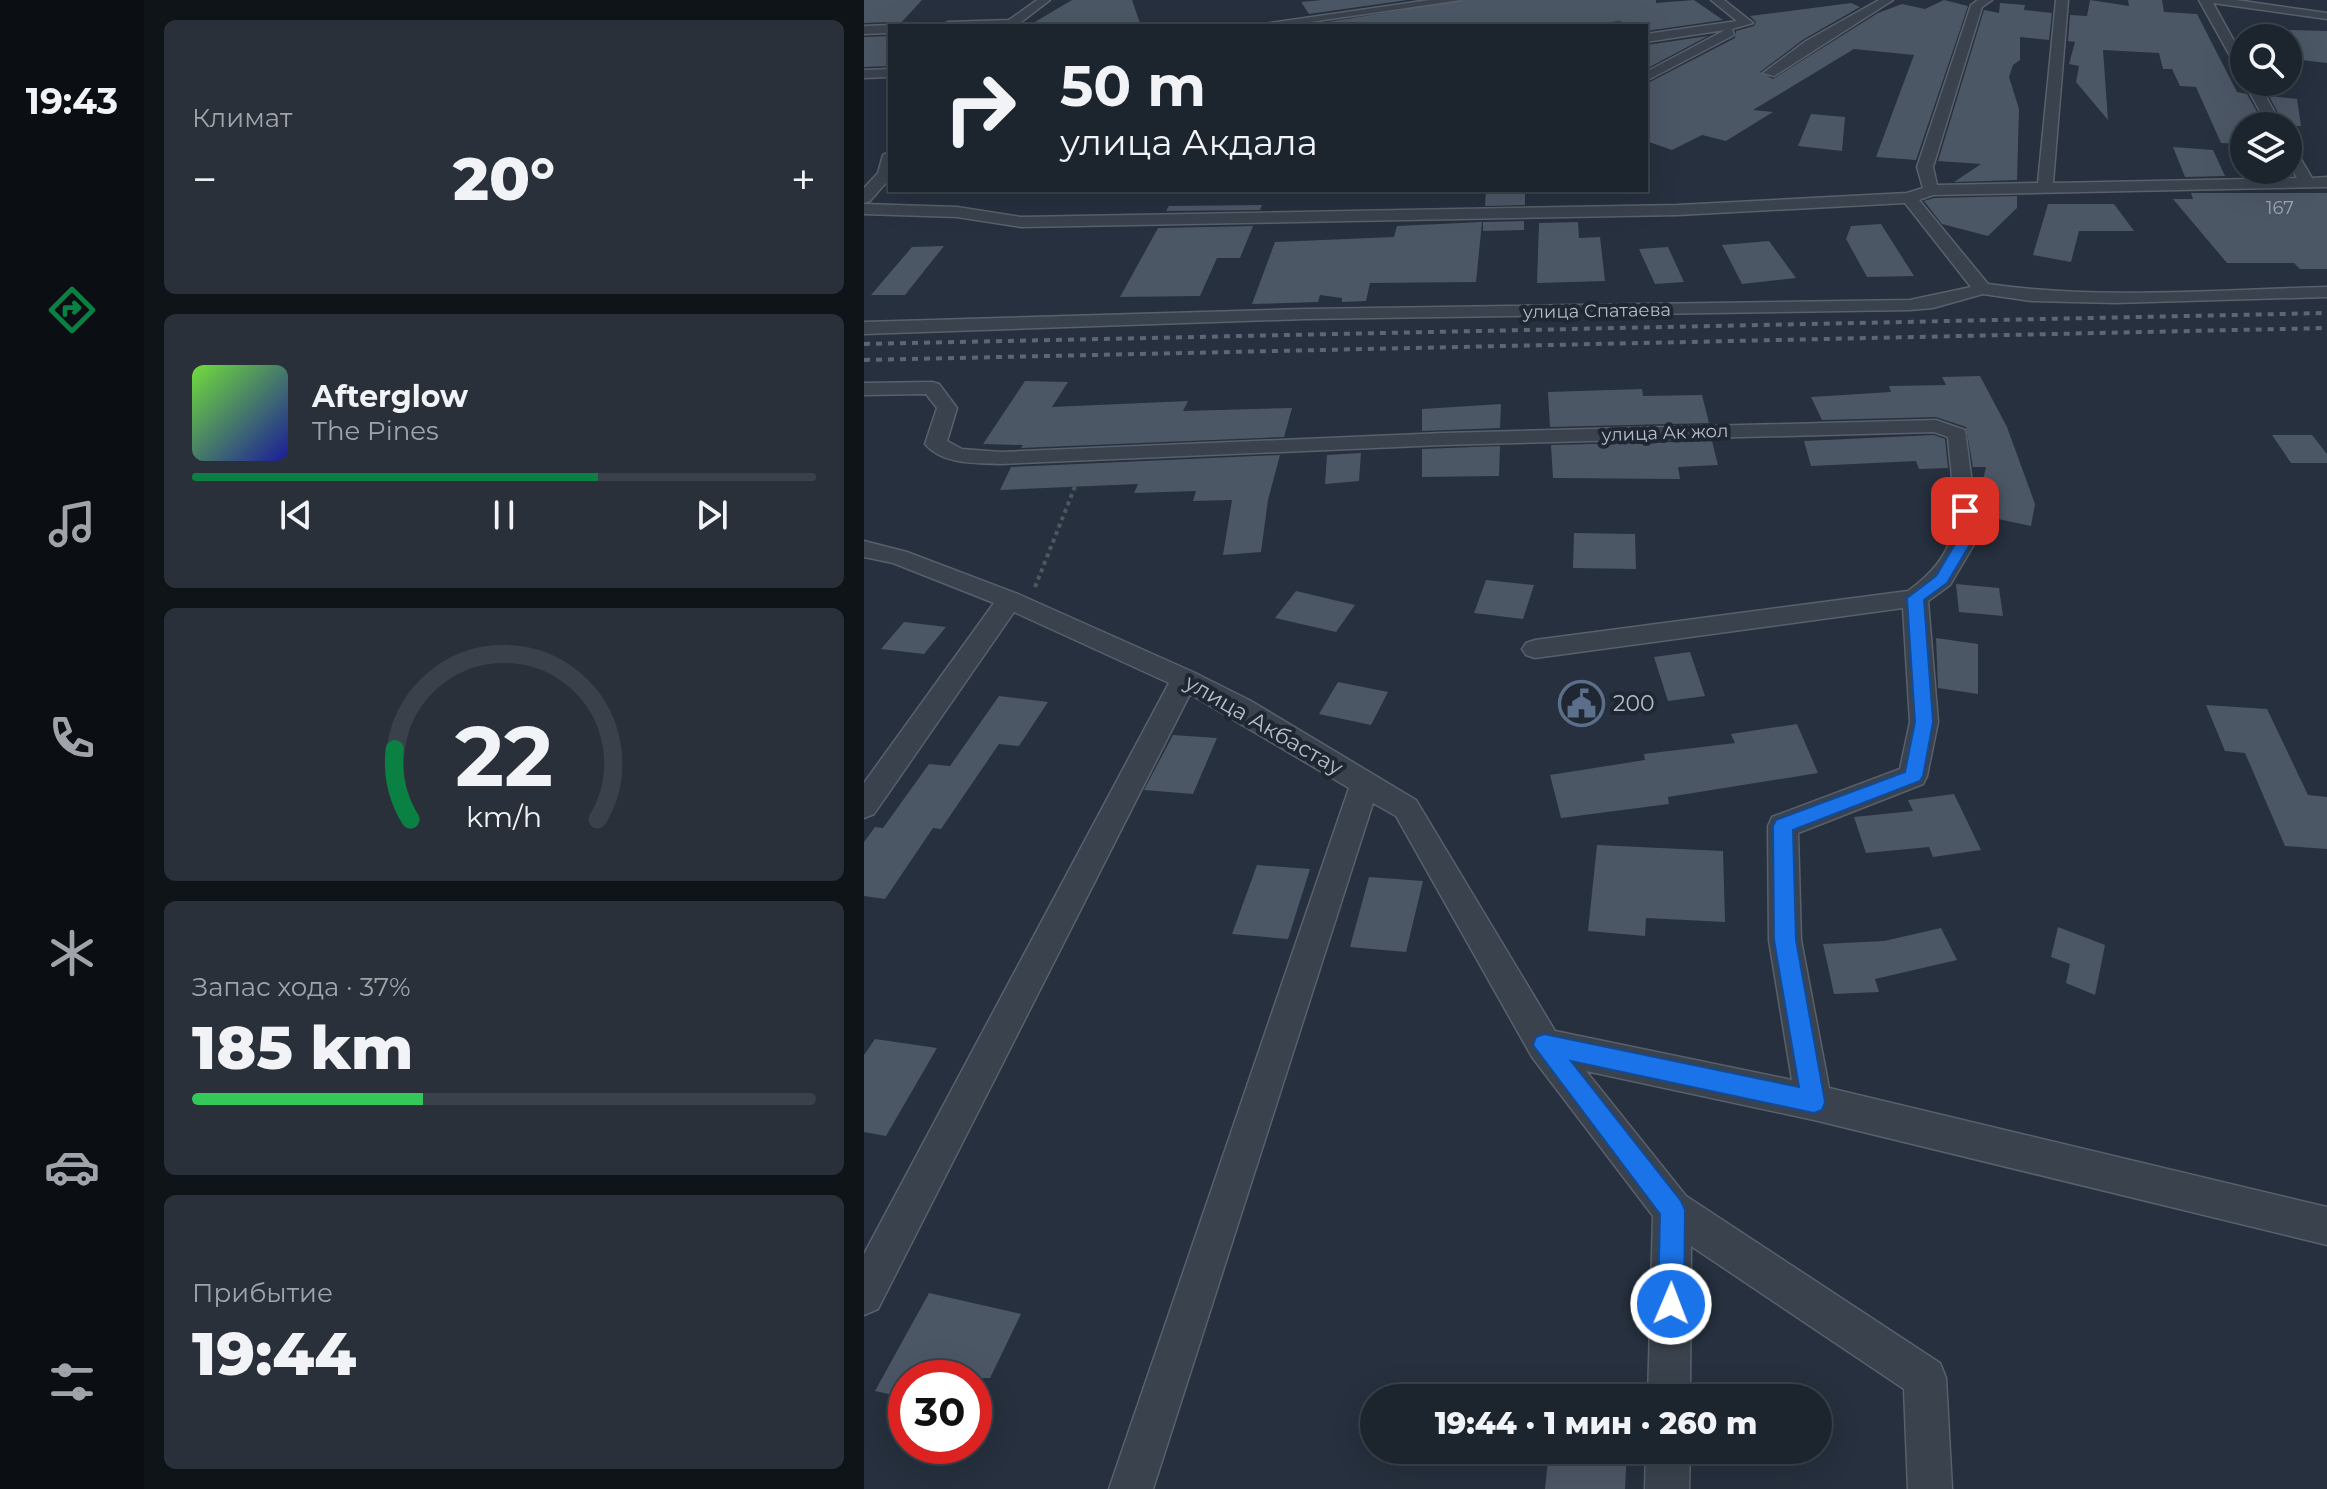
<!DOCTYPE html>
<html lang="ru">
<head>
<meta charset="utf-8">
<style>
  body { margin:0; font-family:Montserrat,sans-serif; background:#29303a; color:#f1f3f6; height:100vh; display:flex; flex-direction:column; font-size:30px; white-space:nowrap }
  * { box-sizing:border-box; margin:0 }
  p { font-size:26px; color:#a0a4aa }
  .icon { flex:none; width:44px; height:44px; fill:none; stroke:currentColor; stroke-width:2; stroke-linecap:round; stroke-linejoin:round }
  .map { position:relative; flex:1; overflow:hidden }
  .details { display:flex; flex-direction:column; gap:20px; padding:20px; background:#0f1419; width:720px }
  .details>* { flex:none }
  .banner { position:absolute; left:24px; top:24px; width:760px; height:168px; border-radius:0px; box-shadow:0 8px 32px #0002,0 0 0 2px #3a414a; background:#1c242e; color:#f1f3f6; overflow:hidden }
  .fabs { position:absolute; left:1366px; top:24px; display:grid; gap:16px }
  .fabs a { display:grid; place-items:center; width:72px; height:72px; border-radius:50%; background:#1c242e; box-shadow:0 8px 32px #0002,0 0 0 2px #3a414a; font-size:40px }
  .speed { position:absolute; left:24px; top:1360px; display:flex; gap:16px; font-size:40px; font-weight:700; text-align:center }
  .speed>* { display:grid; place-content:center; width:104px; height:104px; border-radius:50%; background:#1c242e; box-shadow:0 8px 32px #0002,0 0 0 2px #3a414a; line-height:1 }
  .speed .limit { border:12px solid #d22; background:#fff; color:#111 }
  .pin { position:absolute; display:grid; place-items:center; width:68px; height:68px; color:#fff; margin:-34px; border-radius:16px; box-shadow:0 4px 12px #0006 }
  .me { position:absolute; width:88px; margin:-44px; rotate:1deg; stroke-linejoin:round; filter:drop-shadow(0 0 6px #0008) }
  .turn { display:flex; align-items:center; gap:28px; height:168px; padding:0 40px; font-size:36px }
  .turn .icon { width:104px; height:104px; stroke-width:2.5 }
  .turn b { display:block; font-size:56px; line-height:68px }
  .big { font-size:60px; font-weight:800; line-height:1.1 }
  .details .widget { flex:1; display:flex; flex-direction:column; justify-content:center; gap:12px; min-width:0; padding:0 28px; border-radius:12px; background:#29303a }
  .details .dial { align-items:center; gap:0 }
  .dial svg { height:208px; overflow:visible; fill:none; stroke:#3a414a; stroke-width:7; stroke-linecap:round; text-anchor:middle }
  .dial text { fill:#f1f3f6; stroke:none }
  .song { display:flex; align-items:center; gap:24px }
  .cover { width:96px; height:96px; border-radius:12px; background:linear-gradient(135deg,hsl(100 70% 55%),hsl(240 70% 35%)) }
  .played { height:8px; border-radius:4px; background:linear-gradient(90deg,#0b8043 65%,#3a414a 65%) }
  .keys { display:flex; justify-content:space-around; direction:ltr }
  .heat { display:flex; justify-content:space-between; align-items:center; font-size:44px; direction:ltr }
  .charge { height:12px; border-radius:6px; background:linear-gradient(90deg,#34c759 37%,#3a414a 0) }
  .trip { position:absolute; left:496px; top:1384px; width:472px; height:80px; border-radius:40px; background:#1c242e; box-shadow:0 8px 32px #0002,0 0 0 2px #3a414a; font-weight:800; line-height:80px; text-align:center }
  main { display:flex; flex:1; min-height:0 }
  .tab-bar { display:flex; flex-direction:column; width:144px; justify-content:space-around; align-items:center; background:#0b0e12; color:#a0a4aa }
  .tab-bar .icon { width:56px; height:56px }
  .tab-bar .current { color:#0b8043 }
  .tab-bar b { font-size:36px; color:#f1f3f6 }
  .map>svg:first-child { display:block }
</style>
</head>
<body>
<main>
<nav class="tab-bar">
<b>19:43</b>
<svg class="icon current" aria-label="directions" viewBox="0 0 24 24"><path d="M12 3l9 9-9 9-9-9zM9 14v-3h6M13 9l2 2-2 2"/></svg>
<svg class="icon" aria-label="music" viewBox="0 0 24 24"><path d="M9 18V5l10-2v13"/><circle cx="6" cy="18" r="3"/><circle cx="16" cy="16" r="3"/></svg>
<svg class="icon" aria-label="phone" viewBox="0 0 24 24"><path d="M5 4h4l2 5-3 2q2 4 5 5l2-3 5 2v4C11 20 4 13 5 4z"/></svg>
<svg class="icon" aria-label="climate" viewBox="0 0 24 24"><path d="M12 3v18M4 7l16 10M4 17L20 7"/></svg>
<svg class="icon" aria-label="car" viewBox="0 0 24 24"><path d="M5 17H2v-5l4-1 3-4h7l3 4 3 1v5h-3M9 17h6M6 11h13"/><circle cx="7" cy="17" r="2"/><circle cx="17" cy="17" r="2"/></svg>
<svg class="icon" aria-label="filters" viewBox="0 0 24 24"><path d="M4 7h16M4 17h16"/><circle cx="9" cy="7" r="2"/><circle cx="15" cy="17" r="2"/></svg>
</nav>
<section class="details">
<div class="widget"><p>Климат</p>
<div class="heat"><a>−</a><b class="big">20°</b><a>+</a></div>
</div>
<div class="widget">
<div class="song"><i class="cover"></i><div><b>Afterglow</b><p>The Pines</p></div></div>
<div class="played"></div>
<div class="keys"><svg class="icon" aria-label="previous" viewBox="0 0 24 24"><path d="M18 5L8 12l10 7zM5 5v14"/></svg><svg class="icon" aria-label="pause" viewBox="0 0 24 24"><path d="M8 5v14M16 5v14"/></svg><svg class="icon" aria-label="next" viewBox="0 0 24 24"><path d="M6 5l10 7-10 7zM19 5v14"/></svg></div>
</div>
<div class="widget dial"><svg viewBox="0 0 100 80">
<path d="M14 69A42 42 0 1 1 86 69"/>
<path d="M14 69A42 42 0 0 1 8 42" stroke="#0b8043"/>
<text x="50" y="56" font-size="32" font-weight="700">22</text>
<text x="50" y="72" font-size="11">km/h</text>
</svg></div>
<div class="widget"><p>Запас хода · 37%</p><b class="big">185 km</b><div class="charge"></div></div>
<div class="widget"><p>Прибытие</p><b class="big">19:44</b></div>
</section>
<div class="map">
<svg width="1463" height="1489" viewBox="0 0 1463 1489">
  <rect width="100%" height="100%" fill="#26303e"/>
  <!-- building -->
  <path fill="#4c5766" d="M0 0H58L34 26 26 22 0 23Z
    M208 0H268L277 26H164Z
    M458 0H544L445 14 437 2Z
    M600 0H792V3L830 0 859 20 782 31V26H764L756 21 717 26 451 24Z
    M1080 0 1104 6 1052 160 1012 157 1050 55 990 49 889 110 909 112 862 141 838 135 808 150 782 141V84L871 38 872 31 890 26 892 22 886 16 987 3 996 7 940 39 896 72 909 79 1014 13 1038 4 1061 9Z
    M1226 0 1265 6 1264 0H1298L1300 12 1333 14 1373 92 1383 94 1401 126H1380V144L1357 143 1332 87 1316 86 1308 69H1299L1295 53 1239 50 1244 120 1212 82 1215 66 1205 64 1211 42 1204 41 1206 15 1223 16Z
    M1136 3 1161 5 1160 10 1188 13 1185 40 1156 37V60L1149 65 1145 77 1155 109 1153 180 1090 182 1117 164 1074 161 1120 10 1135 13Z
    M1425 30 1463 31V63L1429 59Z
    M26 36V66L0 67V37Z
    M844 36 782 69V45Z
    M1405 96 1433 99 1437 126H1421Z
    M947 114 981 117 978 151 934 146Z
    M1309 147 1349 150 1361 176 1321 177Z
    M622 190H661V205L621 206Z
    M1327 193H1463V269H1436L1430 263H1363L1309 199H1329Z
    M1153 196V208L1124 236 1078 224 1060 201 1070 198Z
    M1184 204H1250L1270 231H1215L1207 262 1169 255Z
    M398 205 396 210 302 211 305 206Z
    M660 221V230L619 231V222Z
    M618 222 612 282 506 283 502 301 478 302V298L456 295 454 302 388 304 411 242 530 237 533 226Z
    M714 222 715 238 736 237 741 281 673 283 675 223Z
    M1017 224 1050 276 1003 277 982 239 987 226Z
    M389 226 376 258H353L336 296 256 297 294 228Z
    M905 241 932 278 878 284 858 245Z
    M80 246 41 295H7L48 247Z
    M804 247 820 282 791 284 775 249Z
    M1116 376 1143 427 1171 504 1167 526 1115 515 1114 503 1122 467H1109L1102 427 1072 417 958 420 947 397 1027 392 1025 386 1082 385 1078 377Z
    M161 381 204 382 188 407 324 401 319 411 428 408 420 437 157 448 159 445 119 444Z
    M778 389 779 396 838 395 845 423 686 427 684 392Z
    M637 404 636 428 558 431V409Z
    M1070 435 1081 439 1084 468 1055 469 1052 461 947 466 940 441Z
    M1408 435H1448L1463 454V463H1427Z
    M848 441 854 465 814 467 816 479 689 478 687 445Z
    M636 446 635 476 558 477V449Z
    M497 453 495 481 461 484 463 455Z
    M416 455 404 500 397 552 359 555 368 500 329 501 332 491 270 493 274 484 136 490 147 467Z
    M710 533 771 534 772 569 709 568Z
    M622 580 670 585 659 619 610 613Z
    M1092 584 1135 588 1139 616 1095 612Z
    M432 591 491 605 472 632 411 618Z
    M40 622 82 627 60 654 17 649Z
    M1072 638 1114 644V694L1074 688Z
    M826 652 841 696 804 701 790 657Z
    M474 682 524 692 507 725 455 714Z
    M135 696 184 702 155 746 135 744 77 829 69 828 21 899 0 896V842L11 827 19 828 65 764 86 766Z
    M1342 705 1403 709 1444 795 1463 797V849L1421 846 1381 753 1361 751Z
    M933 724 954 773 804 797 805 804 697 818 686 775 781 760 780 754 871 743 867 734Z
    M309 735 353 738 329 794 280 790Z
    M1090 794 1117 850 1069 857 1065 847 1002 853 990 817 1049 811 1044 800Z
    M733 845 859 851 861 922 782 918 781 936 724 931Z
    M393 865 446 869 424 939 368 934Z
    M505 877 559 881 542 952 486 947Z
    M1194 927 1241 945 1231 995 1202 983 1206 964 1187 957Z
    M1077 928 1093 960 1011 979 1015 992 970 994 959 944 1020 941Z
    M11 1039 73 1048 22 1136 0 1132V1055Z
    M65 1293 157 1314 126 1378H42V1398L11 1391Z
    M685 1450H763L761 1489H681Z"/>
  <g fill="none" stroke-linecap="round" stroke-linejoin="round">
    <defs>
      <path id="street" d="M173 0H186L152 26H78L84 22 145 20Z
        M565 0H597L419 26H386Z
        M847 0H860L889 23 868 29 870 35 782 81V72L861 30 782 42V34L873 21Z
        M1015 0H1029L910 76 899 73 942 41Z
        M1114 0H1128L1118 7 1069 167 1073 185 1174 183 1192 0H1204L1189 183 1433 178 1424 162V145L1429 146 1448 178 1463 177V187L1069 195 1055 200 1124 284C1235 300 1351 290 1463 287V297L1251 303 1167 301 1119 294 1069 308 1046 310 441 319 0 334V322L441 309 1046 300 1107 287 1041 203 814 215 157 227 93 217 0 214V204L93 207 157 217 814 205 1043 193 1059 188 1053 167 1107 5Z
        M1335 0H1372L1463 13V19L1349 3 1380 59V74L1374 70Z
        M26 25V33L0 34V26Z
        M26 69V77L0 78V70Z
        M1380 82H1394L1418 126H1404Z
        M26 151V178L6 201 0 203V188L14 173 19 155Z
        M68 382 75 384 93 408 83 441 98 449 137 452 579 433 1072 420 1101 430 1115 536 1086 585 1064 601 1074 722 1063 776 1059 784 934 833 937 940 965 1088 1463 1207V1245L950 1120 722 1071 822 1196 1076 1363 1082 1378 1088 1489H1044L1040 1389 827 1246 826 1398H784L789 1216 668 1057 532 816 509 803 289 1489H245L485 788 326 694 14 1309 0 1315V1254L305 683 150 612 10 814 0 818V783L130 603 29 563 0 557V541L43 552 154 594 329 672 387 701 552 800 691 1031 928 1080 905 940 904 826 908 817 1036 769 1046 722 1039 608 671 658 662 655 658 649 662 643 671 640 1044 591C1108 545 1089 507 1084 437L1070 432 579 445 137 464C112 463 79 465 61 444L73 408 62 394 0 395V383Z
        M782 1450H826L825 1489H781Z"/>
    </defs>
    <!-- street casing -->
    <use href="#street" stroke="#58606c" stroke-width="3"/>
    <!-- path -->
    <path stroke="#485a5e" stroke-width="4" stroke-dasharray="4 4" stroke-linecap="butt" d="M171 587 216 474"/>
    <!-- street -->
    <use href="#street" fill="#3a424e" fill-rule="evenodd"/>
    <!-- rail -->
    <path stroke="#5c6674" stroke-width="4" stroke-dasharray="6 6" stroke-linecap="butt" d="M0 344 1463 313
      M0 360 1463 328"/>
  </g>
  <!-- route -->
  <path fill="#1a73e8" stroke="#114b97" stroke-width="2" d="M1096 507 1108 511 1111 536 1083 583 1060 600 1069 722 1059 776 1056 781 929 830 932 940 961 1102 958 1110 950 1113 707 1061 817 1201 821 1210 820 1304 816 1313 807 1317 797 1313 794 1304 796 1214 669 1045 672 1037 680 1034 935 1087 910 940 909 826 912 820 1041 772 1051 722 1043 598 1072 576 1096 536Z"/>
  <!-- icons -->
  <defs>
    <symbol id="civic-ring" viewBox="-11 -11 22 22"><circle r="9.5" fill="#1f2733" stroke="#5c6f8a" stroke-width="1.5"/><path d="M-.6-6.5H3V-4.5H.6V-3L4-1V1h2V6H-6V1h2V-1L-.6-3ZM-1.2 2.5V6h2.4V2.5Z" fill="#5c6f8a"/></symbol>
  </defs>
  <g fill-rule="evenodd">
    <use href="#civic-ring" x="692" y="678" width="51" height="51"/>
  </g>
  <g text-anchor="middle" dominant-baseline="central" stroke-width="8" stroke-linejoin="round" paint-order="stroke">
    <!-- number labels -->
    <g font-size="18" fill="#9ca4b0">
      <text x="1416" y="208">167</text>
    </g>
    <!-- far-street labels -->
    <g font-size="18" fill="#b6bdc9" stroke="#1f2733">
      <text transform="translate(733 311) rotate(-1)">улица Спатаева</text>
      <text transform="translate(801 433) rotate(-2)">улица Ак жол</text>
    </g>
    <!-- poi labels -->
    <g font-size="22" fill="#b6bdc9" stroke="#1f2733" text-anchor="start">
      <text x="749" y="703">200</text>
    </g>
    <!-- street labels -->
    <g font-size="22" fill="#b6bdc9" stroke="#1f2733">
      <text transform="translate(400 725) rotate(30)">улица Акбастау</text>
    </g>
  </g>
</svg>
<div class="fabs">
<a><svg class="icon" aria-label="search" viewBox="0 0 24 24"><circle cx="10" cy="10" r="6"/><path d="M15 15l6 6"/></svg></a>
<a><svg class="icon" aria-label="layers" viewBox="0 0 24 24"><path d="M12 4l9 5-9 5-9-5zM3 14l9 5 9-5"/></svg></a>
</div>
<div class="speed"><div class="limit">30</div></div>
<div class="pin" style="left:1101px;top:511px;background:#d93025"><svg class="icon" aria-label="arrive" viewBox="0 0 24 24"><path d="M6 21V4h12l-3 4 3 4H6"/></svg></div>
<svg class="me" style="left:807px;top:1304px" viewBox="-20 -20 40 40"><circle r="17" fill="#1a73e8" stroke="#fff" stroke-width="3"/><path d="M0-11L8 9 0 5-8 9z" fill="#fff"/></svg>
<div class="trip">19:44 · 1 мин · 260 m</div>
<div class="banner">
<div class="turn"><svg class="icon" aria-label="right" viewBox="0 0 24 24"><path d="M7 20v-9h11M14 6l5 5-5 5"/></svg><div><b>50 m</b>улица Акдала</div></div>
</div>
</div>
</main>
</body>
</html>
